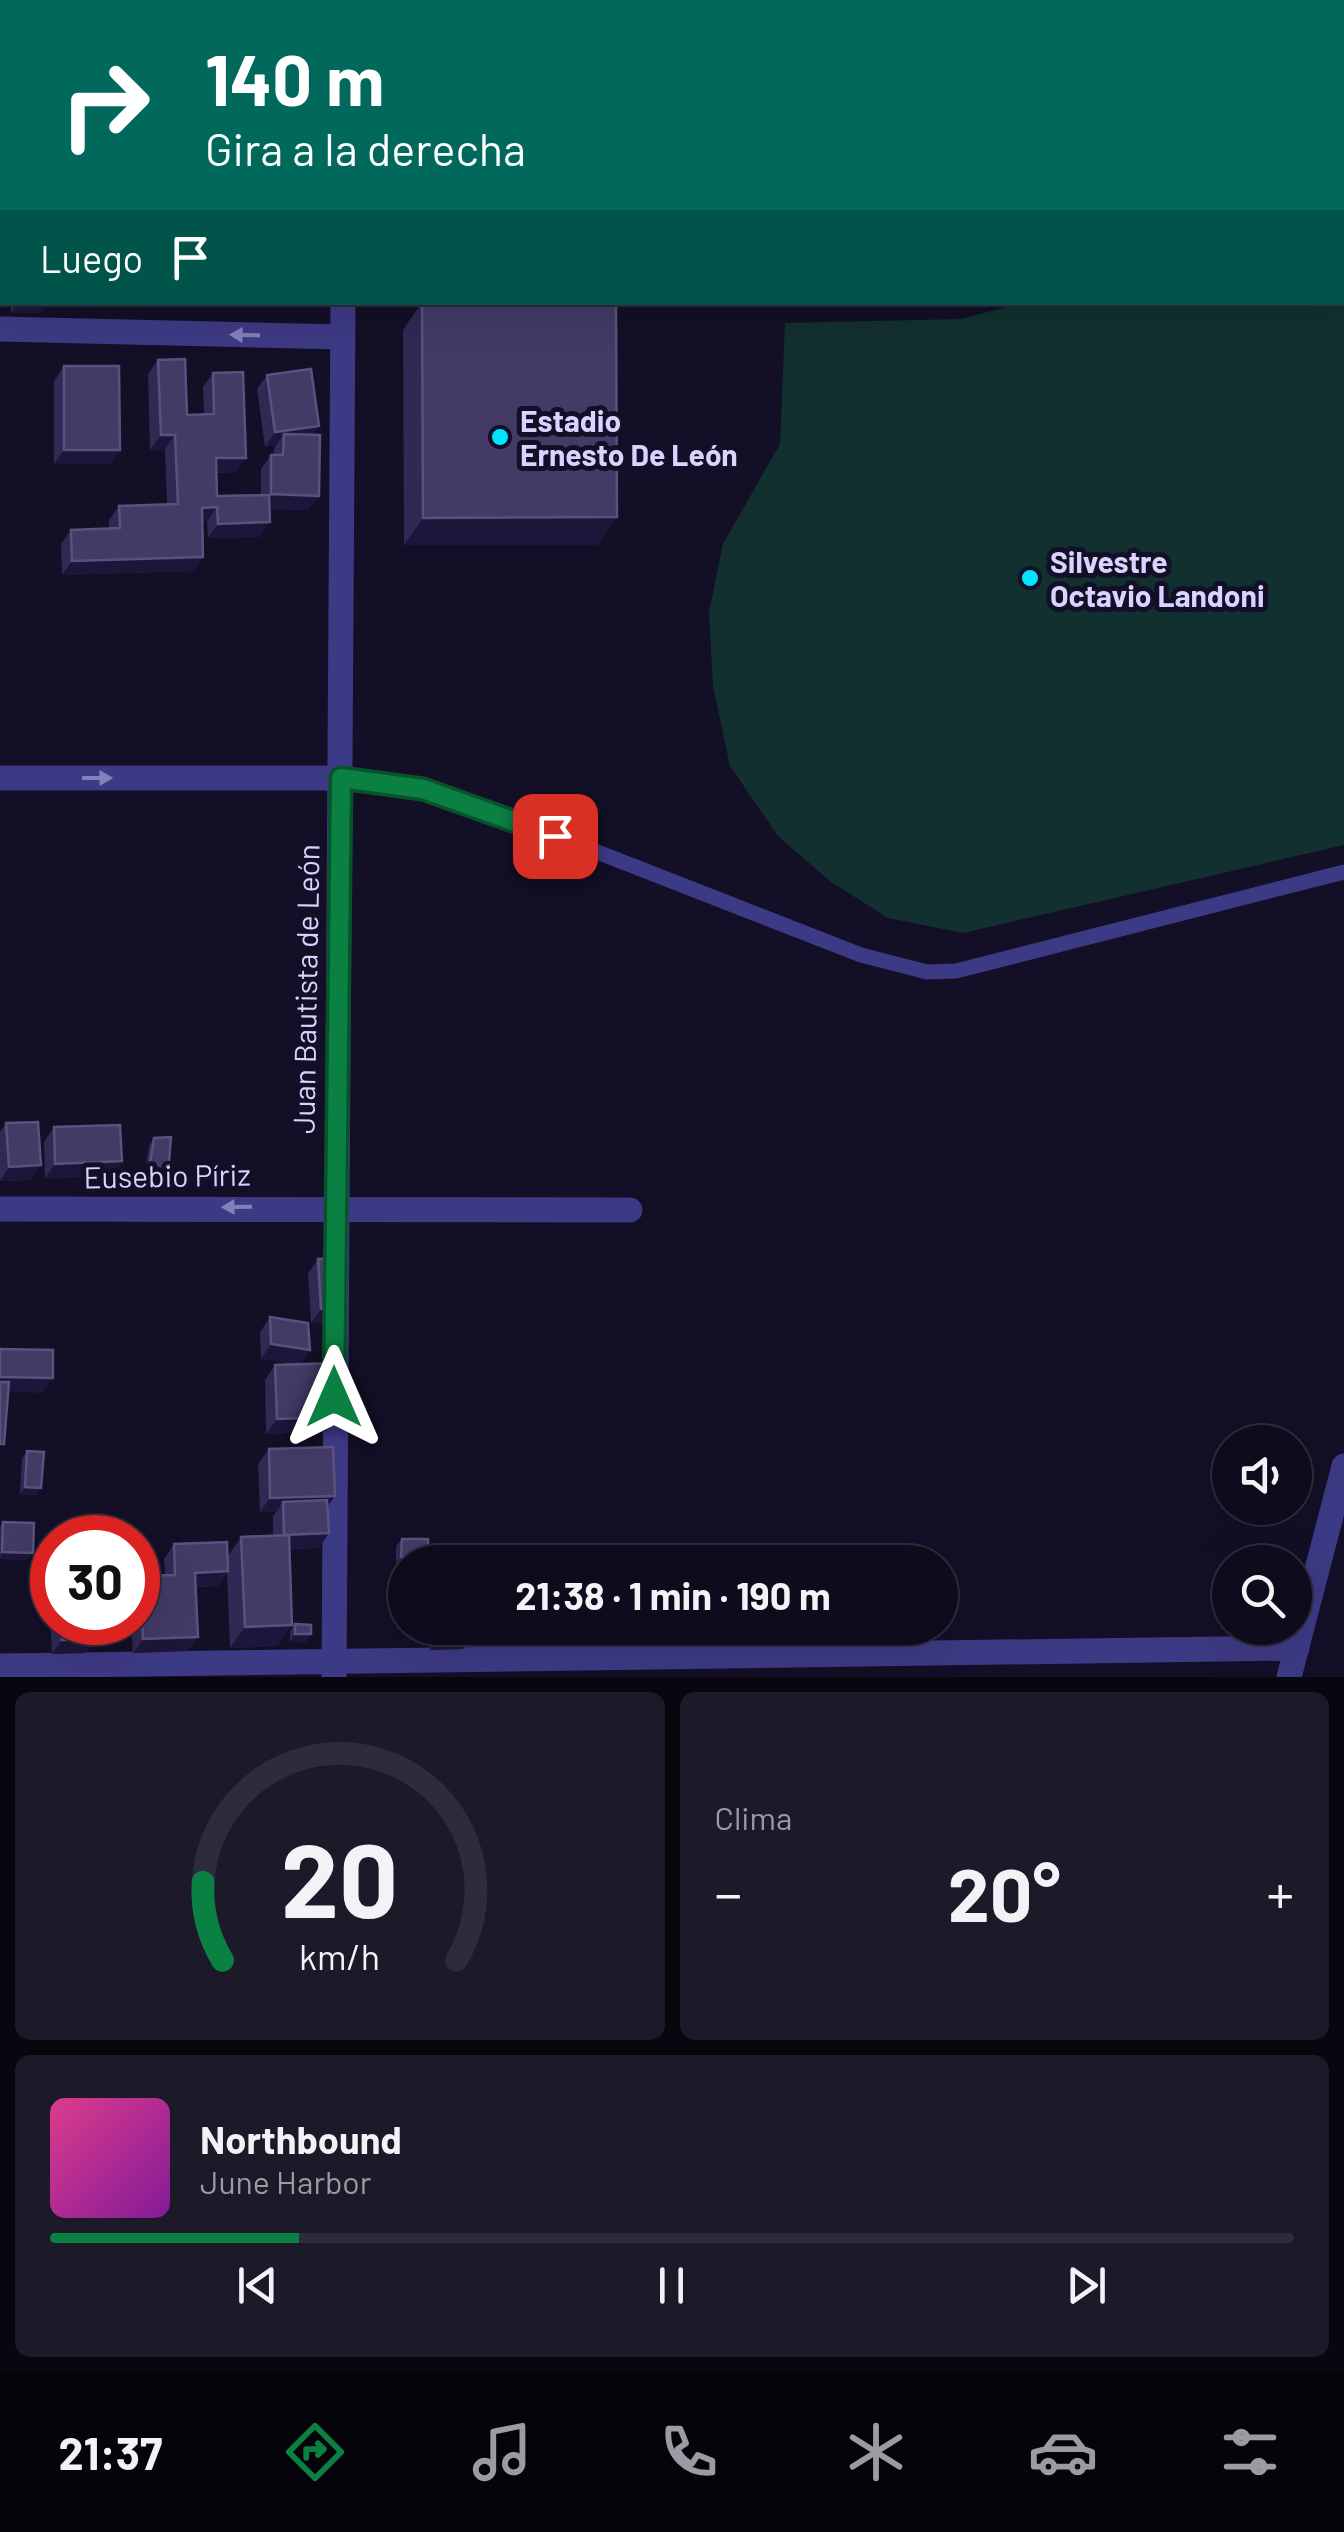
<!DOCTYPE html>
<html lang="es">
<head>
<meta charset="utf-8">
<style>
  body { margin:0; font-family:Barlow,sans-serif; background:#1c1929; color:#f1f3f6; height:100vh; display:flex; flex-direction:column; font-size:38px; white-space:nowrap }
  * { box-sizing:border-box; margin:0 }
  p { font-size:32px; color:#9b9ba3 }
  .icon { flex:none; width:55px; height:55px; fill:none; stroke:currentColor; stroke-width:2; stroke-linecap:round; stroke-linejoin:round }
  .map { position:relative; height:1677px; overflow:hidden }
  .details { display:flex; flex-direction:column; gap:15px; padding:15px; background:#08060f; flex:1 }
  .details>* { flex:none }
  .guide { position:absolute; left:0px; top:0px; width:1345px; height:305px; box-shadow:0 10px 40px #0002,0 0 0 2px #2e2b3b; background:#00695c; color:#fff; overflow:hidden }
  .controls { position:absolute; left:1212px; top:1425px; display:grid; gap:20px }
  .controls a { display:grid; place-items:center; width:100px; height:100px; border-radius:50%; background:#0e0b1c; box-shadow:0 10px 40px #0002,0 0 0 2px #2e2b3b; font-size:50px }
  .speed { position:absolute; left:30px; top:1515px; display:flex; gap:20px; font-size:50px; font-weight:700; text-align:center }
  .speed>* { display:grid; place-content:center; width:130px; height:130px; border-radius:50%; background:#0e0b1c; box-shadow:0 10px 40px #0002,0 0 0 2px #2e2b3b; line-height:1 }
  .speed .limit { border:15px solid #d22; background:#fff; color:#111 }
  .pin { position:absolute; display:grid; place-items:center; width:85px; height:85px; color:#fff; margin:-42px; border-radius:20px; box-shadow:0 5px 15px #0006 }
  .me { position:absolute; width:110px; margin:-55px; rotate:0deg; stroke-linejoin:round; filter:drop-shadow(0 0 8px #0008) }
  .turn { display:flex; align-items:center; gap:35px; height:210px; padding:0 40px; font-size:45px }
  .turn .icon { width:130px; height:130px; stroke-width:2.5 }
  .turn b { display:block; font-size:70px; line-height:85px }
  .then { display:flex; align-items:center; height:95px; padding:0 40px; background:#0003; gap:20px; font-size:38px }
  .big { font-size:75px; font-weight:700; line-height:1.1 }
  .details .widget { flex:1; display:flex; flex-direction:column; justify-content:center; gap:15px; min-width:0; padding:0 35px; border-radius:15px; background:#1c1929 }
  .details .dial { align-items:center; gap:0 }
  .dial svg { height:260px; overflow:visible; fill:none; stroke:#2e2b3b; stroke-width:7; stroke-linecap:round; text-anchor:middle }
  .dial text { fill:#f1f3f6; stroke:none }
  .song { display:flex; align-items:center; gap:30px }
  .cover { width:120px; height:120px; border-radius:15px; background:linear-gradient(135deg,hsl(330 70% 55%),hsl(290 70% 35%)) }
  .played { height:10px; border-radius:5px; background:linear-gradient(90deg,#0b8043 20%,#2e2b3b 20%) }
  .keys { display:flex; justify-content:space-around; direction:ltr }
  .heat { display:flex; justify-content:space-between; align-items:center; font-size:55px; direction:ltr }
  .details .tiles { flex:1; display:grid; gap:15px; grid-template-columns:1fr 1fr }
  .widget:last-child { grid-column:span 2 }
  .trip { position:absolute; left:388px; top:1545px; width:570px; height:100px; border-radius:50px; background:#0e0b1c; box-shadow:0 10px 40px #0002,0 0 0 2px #2e2b3b; font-weight:700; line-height:100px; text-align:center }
  .tab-bar { display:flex; height:160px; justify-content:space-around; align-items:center; background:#06040b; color:#9b9ba3 }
  .tab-bar .icon { width:70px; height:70px }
  .tab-bar .current { color:#0b8043 }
  .tab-bar b { font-size:45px; color:#f1f3f6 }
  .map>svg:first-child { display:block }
</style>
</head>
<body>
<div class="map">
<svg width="1344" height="1677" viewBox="0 0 1344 1677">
  <rect width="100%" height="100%" fill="#130f26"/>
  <!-- pitch -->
  <path fill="#12302f" d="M1344 278V845L963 933 888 918 831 882 778 836 730 766 713 686 709 612 723 544 780 444 785 323 960 319 1027 302H1342Z"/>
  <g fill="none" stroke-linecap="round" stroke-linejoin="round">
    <!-- lane -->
    <path stroke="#3d3a85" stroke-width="15" d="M1258 2V0
      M341 778 423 789 477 805 861 955 927 972 956 971 1344 872"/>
    <!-- street -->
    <path stroke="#3d3a85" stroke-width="25" d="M346 2V0
      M0 329 343 337
      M0 778H341
      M0 1209 630 1210
      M0 1666 1297 1648
      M334 1677 343 302
      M1289 1677 1344 1466"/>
  </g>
  <!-- wall -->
  <path fill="#312854" d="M91 0H166V2H91Z
    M179 0H224V2H179Z
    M11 302H48L41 313H11Z
    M422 302 617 517 597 545H404L403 330Z
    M158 360 187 415 204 414 203 387 213 373 246 458 236 472 216 473 217 496 261 495V469L271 455H273L274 449 276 445 265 447 257 389 267 375 313 435 319 496 308 510 270 509 260 537 208 538 207 522H202L203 557 193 571 62 575 61 544 71 530 109 529V520L119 506 167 504 165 449 150 450 148 374Z
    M64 366 110 464H54V381Z
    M6 1123 31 1180 0 1181V1132Z
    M54 1127 122 1161 112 1176 45 1178 44 1142Z
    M154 1138 168 1175 163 1183 143 1182 149 1146Z
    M318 1259 342 1307 332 1322 311 1323 308 1273Z
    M270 1317 310 1350 300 1364 336 1417 326 1431 266 1434 265 1380 275 1365 296 1364 261 1359 260 1332Z
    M269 1449 327 1506 319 1548 289 1549 278 1646 230 1648 227 1573 218 1586 196 1587 198 1637 187 1651 133 1653 131 1622H138V1580L140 1576 165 1575 164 1559 174 1544 228 1556 241 1537 273 1536V1516L276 1512H260L258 1464Z
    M27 1451 36 1495 20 1494 22 1459Z
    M3 1522 28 1560 0 1559V1526Z
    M402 1539 405 1564H396V1546Z
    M52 1608V1622H96V1639L86 1653 52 1654 50 1612Z
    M295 1624 311 1634 306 1642 290 1641V1631Z
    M429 1628H468V1642L463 1649 430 1650Z"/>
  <!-- shaded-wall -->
  <path fill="#1d163a" d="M0 0H20L18 2H2V10H0Z
    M110 0H139L137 2H108Z
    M322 0H343L341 2H321Z
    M0 86H2V108H0Z
    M2 175V197H0V176Z
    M18 302H48L41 313H11Z
    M51 302H84L82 305 48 306Z
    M319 426 309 441 284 434 276 445 265 447 275 432Z
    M161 435H175L165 449 150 450Z
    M64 450H120L110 464H54Z
    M216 458H246L236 472 206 473Z
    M271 494 319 496 308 510 261 509Z
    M217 507 207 522H191L202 508Z
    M617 517 597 545H404L423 518Z
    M270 522 260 537 208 538 218 524Z
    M203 557 193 571 62 575 72 561Z
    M122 1161 112 1176 45 1178 55 1164Z
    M41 1165 31 1180 0 1181 9 1167Z
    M148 1175H168L163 1183 143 1182Z
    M342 1307 332 1322 311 1323 321 1309Z
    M271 1344 310 1350 299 1365 261 1359Z
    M0 1377 53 1378 42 1393 0 1392Z
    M336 1417 326 1431 266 1434 277 1419Z
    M25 1487 41 1488 36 1495 20 1494Z
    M335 1496 325 1510 283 1502 276 1512H260L270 1498Z
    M329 1533 319 1548 274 1549 284 1535Z
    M2 1552 33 1553 28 1560 0 1559Z
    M401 1557H428L424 1562 396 1564Z
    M228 1571 218 1586 185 1587 195 1573Z
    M292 1625 278 1646 230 1648 245 1627Z
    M295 1634H311L306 1642 290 1641Z
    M198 1637 187 1651 133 1653 143 1639Z
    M96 1639 86 1653 52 1654 62 1640Z
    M435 1642H468L463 1649 430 1650Z"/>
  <!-- building -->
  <path fill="#433a66" stroke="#5a527e" stroke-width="2.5" d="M26 0H67V2H26Z
    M100 0H117V2H100Z
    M146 0H166V2H146Z
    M193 0H224V2H193Z
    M0 66H2V86H0Z
    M0 114H2V175L0 176Z
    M422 302H616L617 517 423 518Z
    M185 359 187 415 214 414 213 373 243 372 246 458H216L217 496 269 495 270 522 218 524 217 507 202 508 203 557 72 561 71 530 120 528 119 506 178 504 175 435H161L158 360Z
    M64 366H119L120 450H64Z
    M311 369 319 426 275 432 267 375Z
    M284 434 320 435 319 496 271 494V455H283Z
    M38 1122 41 1165 9 1167 6 1123Z
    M120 1125 122 1161 55 1164 54 1127Z
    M171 1137 168 1175H148L154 1138Z
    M340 1258 342 1307 321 1309 318 1259Z
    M270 1317 308 1323 310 1350 271 1344Z
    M0 1349 53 1350V1378L0 1377Z
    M334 1363 336 1417 277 1419 275 1365Z
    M0 1382H9L4 1444H0Z
    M333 1447 335 1496 270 1498 269 1449Z
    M27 1451 44 1452 41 1488 25 1487Z
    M327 1500 329 1533 284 1535 283 1502Z
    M3 1522 34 1523 33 1553 2 1552Z
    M289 1535 292 1625 245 1627 241 1537Z
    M402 1539H428V1557H401Z
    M227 1542 228 1571 195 1573 198 1637 143 1639 140 1576 175 1575 174 1544Z
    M61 1622H96V1639L62 1640Z
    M295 1624 311 1625V1634H295Z
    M435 1628H468V1642H435Z"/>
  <!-- one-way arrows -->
  <defs><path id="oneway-solid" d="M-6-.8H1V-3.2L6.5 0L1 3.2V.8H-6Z" transform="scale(2.5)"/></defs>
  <g fill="#837fbc">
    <use href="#oneway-solid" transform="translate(245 335) rotate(-179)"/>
    <use href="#oneway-solid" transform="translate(97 778)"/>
    <use href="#oneway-solid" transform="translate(237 1207) rotate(179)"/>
  </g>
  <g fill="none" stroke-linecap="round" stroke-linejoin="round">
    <defs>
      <path id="route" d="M334 1397 341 778 423 789 555 836"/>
    </defs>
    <!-- route casing -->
    <use href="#route" stroke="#07532c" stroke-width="25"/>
    <!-- route -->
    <use href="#route" stroke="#0b8043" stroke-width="18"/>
  </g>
  <!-- markers -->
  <g fill="#00e5ff" stroke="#130f26" stroke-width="4">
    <circle cx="500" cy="437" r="10"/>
    <circle cx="1030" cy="578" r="10"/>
  </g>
  <g text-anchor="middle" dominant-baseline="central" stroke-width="10" stroke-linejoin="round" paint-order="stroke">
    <!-- poi labels -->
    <g font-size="30" font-weight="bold" fill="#d9d4ff" stroke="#130f26" text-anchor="start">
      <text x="520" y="420">Estadio<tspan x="520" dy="34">Ernesto De León</tspan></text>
      <text x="1050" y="561">Silvestre<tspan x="1050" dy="34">Octavio Landoni</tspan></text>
    </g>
    <!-- street labels -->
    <g font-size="30" fill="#d9d4ff" stroke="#130f26">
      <text transform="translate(305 989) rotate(-89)">Juan Bautista de León</text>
      <text transform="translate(167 1175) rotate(-1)">Eusebio Píriz</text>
    </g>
  </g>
</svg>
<div class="controls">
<a><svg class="icon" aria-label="sound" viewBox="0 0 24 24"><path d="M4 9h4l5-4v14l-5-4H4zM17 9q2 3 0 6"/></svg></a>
<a><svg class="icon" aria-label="search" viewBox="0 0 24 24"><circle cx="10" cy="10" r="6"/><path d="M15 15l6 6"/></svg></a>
</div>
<div class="speed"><div class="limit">30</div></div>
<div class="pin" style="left:555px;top:836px;background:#d93025"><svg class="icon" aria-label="arrive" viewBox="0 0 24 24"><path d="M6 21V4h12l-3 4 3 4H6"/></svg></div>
<svg class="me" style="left:334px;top:1397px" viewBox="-20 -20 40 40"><path d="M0-17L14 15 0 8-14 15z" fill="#0b8043" stroke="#fff" stroke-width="4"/></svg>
<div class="trip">21:38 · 1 min · 190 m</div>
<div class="guide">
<div class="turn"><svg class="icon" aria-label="right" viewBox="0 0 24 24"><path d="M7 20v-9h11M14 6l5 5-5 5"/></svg><div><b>140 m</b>Gira a la derecha</div></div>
<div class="then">Luego<svg class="icon" aria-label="arrive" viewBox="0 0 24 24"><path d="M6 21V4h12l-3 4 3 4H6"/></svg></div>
</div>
</div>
<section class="details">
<div class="tiles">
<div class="widget dial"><svg viewBox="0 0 100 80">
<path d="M14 69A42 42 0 1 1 86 69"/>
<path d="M14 69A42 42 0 0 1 8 45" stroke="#0b8043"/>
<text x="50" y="56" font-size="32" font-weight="700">20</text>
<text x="50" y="72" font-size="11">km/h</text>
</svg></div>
<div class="widget"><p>Clima</p>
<div class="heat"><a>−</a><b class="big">20°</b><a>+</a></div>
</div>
<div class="widget">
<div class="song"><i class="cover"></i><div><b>Northbound</b><p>June Harbor</p></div></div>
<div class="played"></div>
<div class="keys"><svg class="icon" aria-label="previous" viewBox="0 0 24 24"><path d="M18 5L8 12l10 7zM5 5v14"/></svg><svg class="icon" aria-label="pause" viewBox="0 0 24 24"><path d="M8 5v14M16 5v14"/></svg><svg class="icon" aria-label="next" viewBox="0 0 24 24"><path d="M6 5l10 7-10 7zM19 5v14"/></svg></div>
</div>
</div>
</section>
<nav class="tab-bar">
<b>21:37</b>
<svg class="icon current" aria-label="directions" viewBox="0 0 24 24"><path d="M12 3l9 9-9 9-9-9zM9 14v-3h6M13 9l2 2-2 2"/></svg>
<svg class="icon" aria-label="music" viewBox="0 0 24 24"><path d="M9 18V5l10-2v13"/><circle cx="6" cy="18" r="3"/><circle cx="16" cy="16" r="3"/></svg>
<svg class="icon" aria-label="phone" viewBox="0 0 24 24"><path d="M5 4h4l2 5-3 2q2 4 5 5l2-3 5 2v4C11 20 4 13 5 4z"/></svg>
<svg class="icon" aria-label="climate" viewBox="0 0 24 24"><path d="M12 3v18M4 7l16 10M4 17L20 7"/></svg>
<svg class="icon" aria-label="car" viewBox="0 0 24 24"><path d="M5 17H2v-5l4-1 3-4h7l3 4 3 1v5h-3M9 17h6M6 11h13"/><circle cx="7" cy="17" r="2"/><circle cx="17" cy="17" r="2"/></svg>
<svg class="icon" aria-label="filters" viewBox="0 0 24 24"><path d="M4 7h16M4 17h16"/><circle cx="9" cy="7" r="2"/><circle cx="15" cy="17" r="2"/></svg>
</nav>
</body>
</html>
